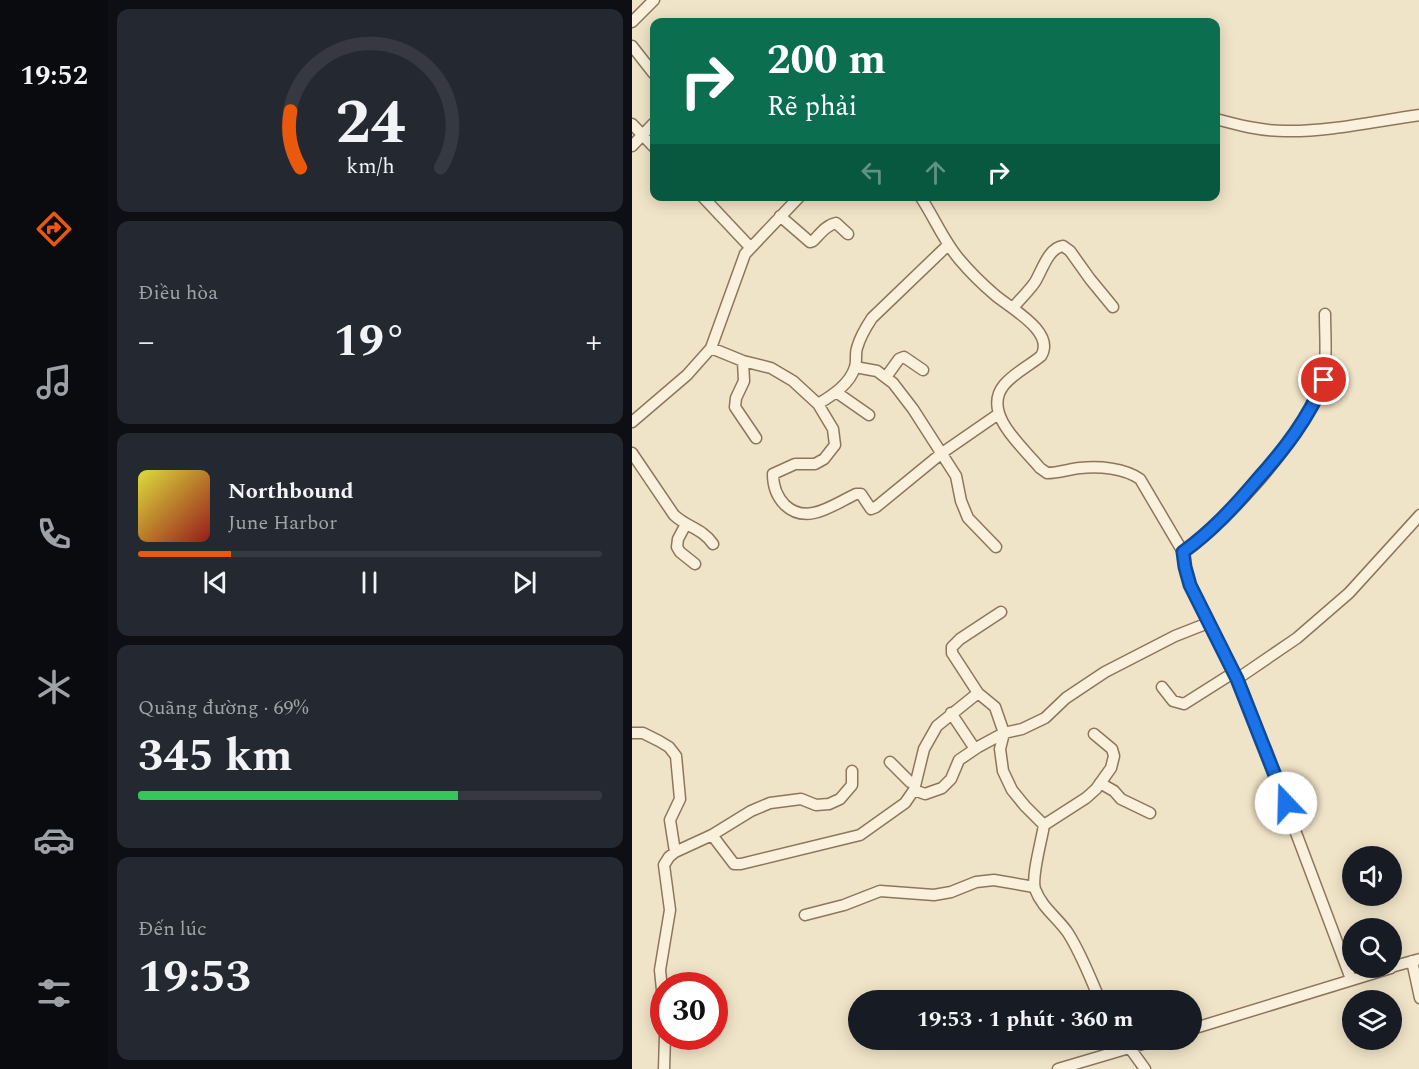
<!DOCTYPE html>
<html lang="vi">
<head>
<meta charset="utf-8">
<style>
  body { margin:0; font-family:Spectral,serif; background:#242831; color:#f1f3f6; height:100vh; display:flex; flex-direction:column; font-size:22px; white-space:nowrap }
  * { box-sizing:border-box; margin:0 }
  p { font-size:20px; color:#9ea1a6 }
  .icon { flex:none; width:33px; height:33px; fill:none; stroke:currentColor; stroke-width:2; stroke-linecap:round; stroke-linejoin:round }
  .map { position:relative; flex:1; overflow:hidden }
  .side { display:flex; flex-direction:column; gap:9px; padding:9px; background:#0d0f14; width:524px }
  .side>* { flex:none }
  .top-card { position:absolute; left:18px; top:18px; width:570px; height:183px; border-radius:12px; box-shadow:0 3px 15px #0003; background:#0b6e4f; color:#fff; overflow:hidden }
  .controls { position:absolute; left:710px; top:846px; display:grid; gap:12px }
  .controls a { display:grid; place-items:center; width:60px; height:60px; border-radius:50%; background:#171b24; box-shadow:0 3px 15px #0003; font-size:30px }
  .speed { position:absolute; left:18px; top:972px; display:flex; gap:12px; font-size:30px; font-weight:700; text-align:center }
  .speed>* { display:grid; place-content:center; width:78px; height:78px; border-radius:50%; background:#171b24; box-shadow:0 3px 15px #0003; line-height:1 }
  .speed .limit { border:9px solid #d22; background:#fff; color:#111 }
  .pin { position:absolute; display:grid; place-items:center; width:51px; height:51px; color:#fff; margin:-26px; border:3px solid #fff; border-radius:50%; box-shadow:0 2px 6px #0007 }
  .me { position:absolute; width:66px; margin:-33px; rotate:339deg; stroke-linejoin:round; filter:drop-shadow(0 0 4px #0008) }
  .turn { display:flex; align-items:center; gap:21px; height:126px; padding:0 18px; font-size:27px }
  .turn .icon { width:78px; height:78px; stroke-width:2.5 }
  .turn b { display:block; font-size:42px; line-height:51px }
  .lanes { display:flex; align-items:center; height:57px; padding:0 18px; background:#0003; justify-content:center; gap:30px; direction:ltr }
  .lanes .off { opacity:.35 }
  .big { font-size:45px; font-weight:700; line-height:1.1 }
  .side .tile { flex:1; display:flex; flex-direction:column; justify-content:center; gap:9px; min-width:0; padding:0 21px; border-radius:12px; background:#242831 }
  .side .dial { align-items:center; gap:0 }
  .dial svg { height:156px; overflow:visible; fill:none; stroke:#363941; stroke-width:7; stroke-linecap:round; text-anchor:middle }
  .dial text { fill:#f1f3f6; stroke:none }
  .song { display:flex; align-items:center; gap:18px }
  .cover { width:72px; height:72px; border-radius:9px; background:linear-gradient(135deg,hsl(60 70% 55%),hsl(0 70% 35%)) }
  .played { height:6px; border-radius:3px; background:linear-gradient(90deg,#ea580c 20%,#363941 20%) }
  .keys { display:flex; justify-content:space-around; direction:ltr }
  .heat { display:flex; justify-content:space-between; align-items:center; font-size:33px; direction:ltr }
  .charge { height:9px; border-radius:4px; background:linear-gradient(90deg,#34c759 69%,#363941 0) }
  .trip { position:absolute; left:216px; top:990px; width:354px; height:60px; border-radius:30px; background:#171b24; box-shadow:0 3px 15px #0003; font-weight:700; line-height:60px; text-align:center }
  main { display:flex; flex:1; min-height:0 }
  .menu { display:flex; flex-direction:column; width:108px; justify-content:space-around; align-items:center; background:#090b0e; color:#9ea1a6 }
  .menu .icon { width:42px; height:42px }
  .menu .selected { color:#ea580c }
  .menu b { font-size:27px; color:#f1f3f6 }
  .map>svg:first-child { display:block }
</style>
</head>
<body>
<main>
<nav class="menu">
<b>19:52</b>
<svg class="icon selected" aria-label="directions" viewBox="0 0 24 24"><path d="M12 3l9 9-9 9-9-9zM9 14v-3h6M13 9l2 2-2 2"/></svg>
<svg class="icon" aria-label="music" viewBox="0 0 24 24"><path d="M9 18V5l10-2v13"/><circle cx="6" cy="18" r="3"/><circle cx="16" cy="16" r="3"/></svg>
<svg class="icon" aria-label="phone" viewBox="0 0 24 24"><path d="M5 4h4l2 5-3 2q2 4 5 5l2-3 5 2v4C11 20 4 13 5 4z"/></svg>
<svg class="icon" aria-label="climate" viewBox="0 0 24 24"><path d="M12 3v18M4 7l16 10M4 17L20 7"/></svg>
<svg class="icon" aria-label="car" viewBox="0 0 24 24"><path d="M5 17H2v-5l4-1 3-4h7l3 4 3 1v5h-3M9 17h6M6 11h13"/><circle cx="7" cy="17" r="2"/><circle cx="17" cy="17" r="2"/></svg>
<svg class="icon" aria-label="filters" viewBox="0 0 24 24"><path d="M4 7h16M4 17h16"/><circle cx="9" cy="7" r="2"/><circle cx="15" cy="17" r="2"/></svg>
</nav>
<section class="side">
<div class="tile dial"><svg viewBox="0 0 100 80">
<path d="M14 69A42 42 0 1 1 86 69"/>
<path d="M14 69A42 42 0 0 1 9 40" stroke="#ea580c"/>
<text x="50" y="56" font-size="32" font-weight="700">24</text>
<text x="50" y="72" font-size="11">km/h</text>
</svg></div>
<div class="tile"><p>Điều hòa</p>
<div class="heat"><a>−</a><b class="big">19°</b><a>+</a></div>
</div>
<div class="tile">
<div class="song"><i class="cover"></i><div><b>Northbound</b><p>June Harbor</p></div></div>
<div class="played"></div>
<div class="keys"><svg class="icon" aria-label="previous" viewBox="0 0 24 24"><path d="M18 5L8 12l10 7zM5 5v14"/></svg><svg class="icon" aria-label="pause" viewBox="0 0 24 24"><path d="M8 5v14M16 5v14"/></svg><svg class="icon" aria-label="next" viewBox="0 0 24 24"><path d="M6 5l10 7-10 7zM19 5v14"/></svg></div>
</div>
<div class="tile"><p>Quãng đường · 69%</p><b class="big">345 km</b><div class="charge"></div></div>
<div class="tile"><p>Đến lúc</p><b class="big">19:53</b></div>
</section>
<div class="map">
<svg width="788" height="1069" viewBox="0 0 788 1069">
  <rect width="100%" height="100%" fill="#f0e4c8"/>
  <g fill="none" stroke-linecap="round" stroke-linejoin="round">
    <defs>
      <path id="minor" d="M0 22 22 0
        M0 46 22 74
        M584 119C606 125 629 131 653 131 696 132 744 121 788 115
        M0 124 22 147
        M0 146 22 123
        M70 196 118 247
        M288 196C302 217 311 240 327 259 338 272 350 284 363 295 378 308 424 332 409 356 397 366 382 373 372 385 349 413 391 447 408 468L415 473C427 473 437 469 448 468 467 466 492 468 508 479L551 552 553 567 558 585 611 692 719 979
        M148 216 178 242 181 241C188 234 194 225 204 223L216 234
        M381 308C388 299 397 291 403 282 410 271 416 248 431 246L438 251 458 279 481 307
        M79 348 111 361 139 368 161 381 186 404 201 429 203 445 192 459 183 464H163L141 474C141 486 145 497 153 505 175 526 202 504 224 494H229L239 509 244 507 310 453 365 415
        M111 361 112 381 104 398 103 407 124 438
        M223 367 245 371 261 383 281 409 324 476 329 501 336 518 364 547
        M254 377 267 359 272 357 291 370
        M204 392 237 415
        M186 404C201 395 218 384 223 367 225 361 223 354 225 348 228 337 234 327 240 318L316 245
        M0 422 55 375 79 348 113 254 168 196
        M0 453 42 515C56 528 70 528 81 544
        M54 524 46 539 45 547 48 552 63 564
        M551 552C598 518 647 462 677 412 683 402 691 390 692 379 695 358 693 335 693 314
        M369 612 328 639 320 647V653L346 693 363 707 372 733 368 749 371 771 380 790 393 806 412 825C410 839 399 877 403 889 410 908 426 918 436 933 450 955 458 978 468 1000
        M605 679 665 638 717 593 788 515
        M530 687 541 701 552 704 601 673
        M319 713 343 749
        M0 733H11L27 741 37 747 44 756 48 799 38 820 43 852
        M258 762 278 782 282 783
        M468 783 482 791 489 799 518 813
        M282 790 293 794 310 788 319 779 327 760 346 747 372 733 390 729 413 718 434 698 473 672 543 636 576 623
        M412 825 454 798 464 789 479 768 482 756 480 749 462 734
        M80 835 102 864H109L228 835 273 803 282 790 292 749 305 726 346 693
        M173 915 212 905 248 891 302 895 319 892 344 882 362 880 402 887
        M780 961 788 998
        M759 967 788 959
        M32 1009 28 970 38 910 32 865 37 857 43 852 80 835 119 811 138 803 169 799 184 805 197 804 208 799 220 785V771
        M560 1029 759 968
        M492 1040 513 1069
        M32 1069 33 1036
        M426 1069 524 1040"/>
    </defs>
    <!-- minor casing -->
    <use href="#minor" stroke="#8d765c" stroke-width="13"/>
    <!-- minor -->
    <use href="#minor" stroke="#faf1dc" stroke-width="10"/>
  </g>
  <g fill="none" stroke-linecap="round" stroke-linejoin="round">
    <defs>
      <path id="route" d="M654 803 605 679 558 585 553 567 551 552C580 531 602 507 625 480 652 450 677 418 692 380"/>
    </defs>
    <!-- route casing -->
    <use href="#route" stroke="#114b97" stroke-width="15"/>
    <!-- route -->
    <use href="#route" stroke="#1a73e8" stroke-width="10"/>
  </g>
</svg>
<div class="controls">
<a><svg class="icon" aria-label="sound" viewBox="0 0 24 24"><path d="M4 9h4l5-4v14l-5-4H4zM17 9q2 3 0 6"/></svg></a>
<a><svg class="icon" aria-label="search" viewBox="0 0 24 24"><circle cx="10" cy="10" r="6"/><path d="M15 15l6 6"/></svg></a>
<a><svg class="icon" aria-label="layers" viewBox="0 0 24 24"><path d="M12 4l9 5-9 5-9-5zM3 14l9 5 9-5"/></svg></a>
</div>
<div class="speed"><div class="limit">30</div></div>
<div class="pin" style="left:692px;top:380px;background:#d93025"><svg class="icon" aria-label="arrive" viewBox="0 0 24 24"><path d="M6 21V4h12l-3 4 3 4H6"/></svg></div>
<svg class="me" style="left:654px;top:803px" viewBox="-20 -20 40 40"><circle r="19" fill="#fff"/><path d="M0-13L10 11 0 6-10 11z" fill="#1a73e8"/></svg>
<div class="trip">19:53 · 1 phút · 360 m</div>
<div class="top-card">
<div class="turn"><svg class="icon" aria-label="right" viewBox="0 0 24 24"><path d="M7 20v-9h11M14 6l5 5-5 5"/></svg><div><b>200 m</b>Rẽ phải</div></div>
<div class="lanes"><svg class="icon off" aria-label="left" viewBox="0 0 24 24"><path d="M17 20v-9H6M10 6l-5 5 5 5"/></svg><svg class="icon off" aria-label="ahead" viewBox="0 0 24 24"><path d="M12 20V5M6 11l6-6 6 6"/></svg><svg class="icon" aria-label="right" viewBox="0 0 24 24"><path d="M7 20v-9h11M14 6l5 5-5 5"/></svg></div>
</div>
</div>
</main>
</body>
</html>
